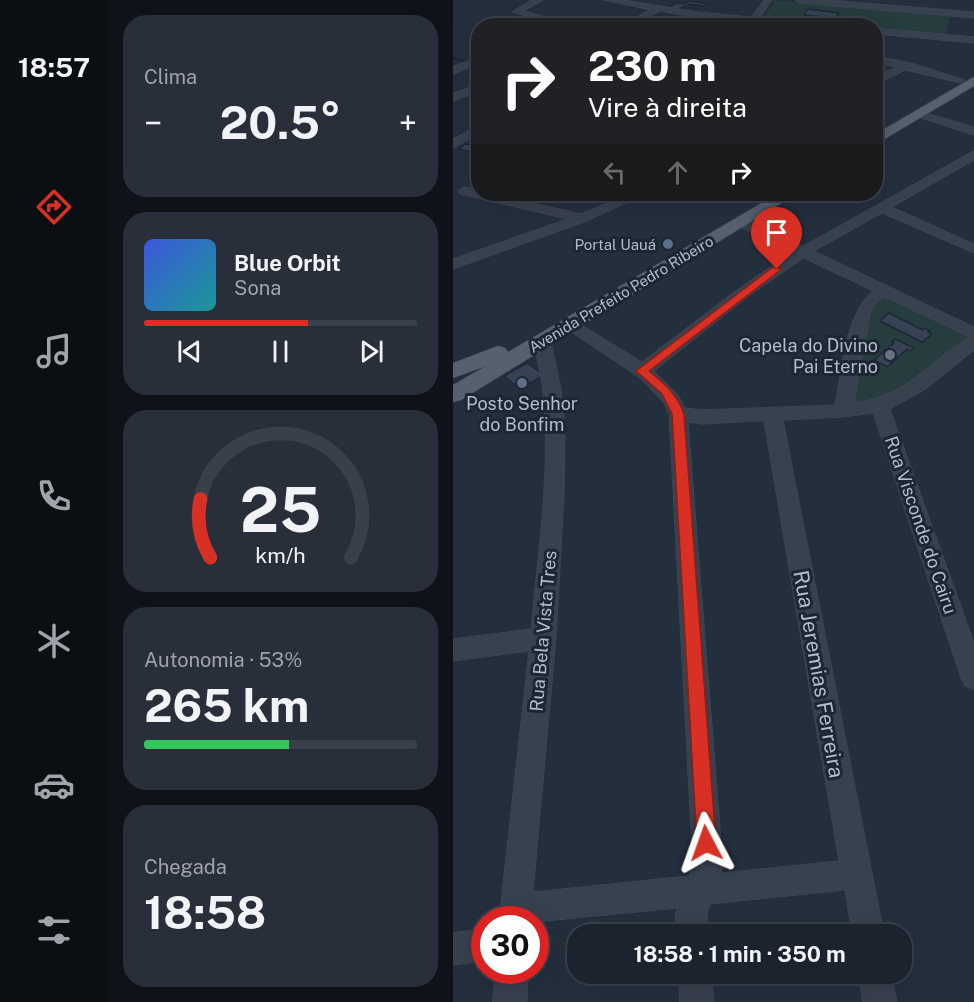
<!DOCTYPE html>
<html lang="pt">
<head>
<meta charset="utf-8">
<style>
  body { margin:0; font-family:"Public Sans",sans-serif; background:#282f3a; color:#f1f3f6; height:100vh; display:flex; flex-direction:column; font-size:22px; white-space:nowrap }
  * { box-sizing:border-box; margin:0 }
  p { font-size:20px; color:#a0a4aa }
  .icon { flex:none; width:33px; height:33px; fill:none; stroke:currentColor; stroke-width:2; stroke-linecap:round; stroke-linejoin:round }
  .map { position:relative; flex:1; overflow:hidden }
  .side { display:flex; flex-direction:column; gap:15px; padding:15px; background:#0f1319; width:345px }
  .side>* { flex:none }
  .hud { position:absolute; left:18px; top:18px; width:412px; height:183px; border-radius:24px; box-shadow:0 6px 24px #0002,0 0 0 2px #39404a; background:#202124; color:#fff; overflow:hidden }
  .speed { position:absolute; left:18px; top:906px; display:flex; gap:12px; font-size:30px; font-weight:700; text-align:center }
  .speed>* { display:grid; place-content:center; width:78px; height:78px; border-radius:50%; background:#1b232e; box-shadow:0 6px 24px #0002,0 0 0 2px #39404a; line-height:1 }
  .speed .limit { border:9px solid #d22; background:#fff; color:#111 }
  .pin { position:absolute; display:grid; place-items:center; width:51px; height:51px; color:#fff; margin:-62px -26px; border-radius:50% 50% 50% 0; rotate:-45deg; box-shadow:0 0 6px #0007 }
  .pin .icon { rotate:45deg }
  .me { position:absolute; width:66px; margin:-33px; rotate:356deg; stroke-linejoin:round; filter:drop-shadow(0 0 4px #0008) }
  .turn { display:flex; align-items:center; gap:21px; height:126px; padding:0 18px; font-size:27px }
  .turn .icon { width:78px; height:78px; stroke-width:2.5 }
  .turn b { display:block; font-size:42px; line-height:51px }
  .lanes { display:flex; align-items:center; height:57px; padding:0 18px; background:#0003; justify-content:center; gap:30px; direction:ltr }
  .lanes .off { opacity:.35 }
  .big { font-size:45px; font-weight:700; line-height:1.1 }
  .side .widget { flex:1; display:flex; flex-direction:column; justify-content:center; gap:9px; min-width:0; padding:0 21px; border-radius:24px; background:#282f3a }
  .side .dial { align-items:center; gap:0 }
  .dial svg { height:156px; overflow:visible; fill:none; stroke:#39404a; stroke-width:7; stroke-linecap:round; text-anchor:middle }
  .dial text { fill:#f1f3f6; stroke:none }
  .song { display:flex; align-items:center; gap:18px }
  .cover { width:72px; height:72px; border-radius:9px; background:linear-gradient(135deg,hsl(230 70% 55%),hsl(180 70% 35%)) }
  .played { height:6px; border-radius:3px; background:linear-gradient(90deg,#d93025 60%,#39404a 60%) }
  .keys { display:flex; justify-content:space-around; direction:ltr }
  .heat { display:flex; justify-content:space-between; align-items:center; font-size:33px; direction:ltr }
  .charge { height:9px; border-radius:4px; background:linear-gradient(90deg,#34c759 53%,#39404a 0) }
  .trip { position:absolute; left:114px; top:924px; width:345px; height:60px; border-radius:24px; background:#1b232e; box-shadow:0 6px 24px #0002,0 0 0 2px #39404a; font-weight:700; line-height:60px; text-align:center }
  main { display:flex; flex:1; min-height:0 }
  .tabs { display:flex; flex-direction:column; width:108px; justify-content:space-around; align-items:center; background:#0b0e12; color:#a0a4aa }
  .tabs .icon { width:42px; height:42px }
  .tabs .selected { color:#d93025 }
  .tabs b { font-size:27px; color:#f1f3f6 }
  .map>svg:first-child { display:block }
</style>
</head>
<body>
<main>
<nav class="tabs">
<b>18:57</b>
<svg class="icon selected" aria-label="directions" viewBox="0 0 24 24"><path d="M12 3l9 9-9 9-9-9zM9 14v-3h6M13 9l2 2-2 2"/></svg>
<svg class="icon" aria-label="music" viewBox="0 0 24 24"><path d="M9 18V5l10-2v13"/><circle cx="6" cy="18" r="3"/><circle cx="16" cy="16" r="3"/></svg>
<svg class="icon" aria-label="phone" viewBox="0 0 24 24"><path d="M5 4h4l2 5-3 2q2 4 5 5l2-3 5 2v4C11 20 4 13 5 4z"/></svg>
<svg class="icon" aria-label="climate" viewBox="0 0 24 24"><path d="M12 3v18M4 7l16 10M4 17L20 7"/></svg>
<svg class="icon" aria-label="car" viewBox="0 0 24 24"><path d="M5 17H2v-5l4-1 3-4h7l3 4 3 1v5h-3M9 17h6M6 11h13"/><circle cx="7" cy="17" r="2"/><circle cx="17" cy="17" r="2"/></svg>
<svg class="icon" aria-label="filters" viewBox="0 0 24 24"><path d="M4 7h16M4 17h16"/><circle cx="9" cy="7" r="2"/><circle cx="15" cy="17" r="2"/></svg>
</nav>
<section class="side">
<div class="widget"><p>Clima</p>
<div class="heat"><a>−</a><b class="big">20.5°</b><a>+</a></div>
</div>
<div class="widget">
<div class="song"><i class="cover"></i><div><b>Blue Orbit</b><p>Sona</p></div></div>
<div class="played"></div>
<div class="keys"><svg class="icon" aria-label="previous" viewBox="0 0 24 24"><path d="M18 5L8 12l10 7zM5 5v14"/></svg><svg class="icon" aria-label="pause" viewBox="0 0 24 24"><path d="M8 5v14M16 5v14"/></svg><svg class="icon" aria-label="next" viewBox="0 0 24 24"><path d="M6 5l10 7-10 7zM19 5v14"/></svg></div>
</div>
<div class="widget dial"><svg viewBox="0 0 100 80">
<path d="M14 69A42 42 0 1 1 86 69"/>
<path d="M14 69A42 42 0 0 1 9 39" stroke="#d93025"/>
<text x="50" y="56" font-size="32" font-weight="700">25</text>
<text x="50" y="72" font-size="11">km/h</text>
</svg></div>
<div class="widget"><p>Autonomia · 53%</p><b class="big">265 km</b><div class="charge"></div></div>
<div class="widget"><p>Chegada</p><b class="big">18:58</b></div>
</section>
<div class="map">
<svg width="521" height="1002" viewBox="0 0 521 1002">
  <rect width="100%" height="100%" fill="#242f3e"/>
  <!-- green -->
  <path fill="#263c3f" d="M319 0 491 14 497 16 492 35H487L423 28V26L390 25 306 18 312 15 321 3Z
    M432 297 516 338C479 367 450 396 402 403L397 400 416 312Z"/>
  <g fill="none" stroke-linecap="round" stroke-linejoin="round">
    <!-- stream -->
    <path stroke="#17263c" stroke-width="2" d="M0 58 14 62"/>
  </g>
  <!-- building -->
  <path fill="#364354" stroke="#1f2835" stroke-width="1.5" d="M237 1 255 4 251 6 236 4 224 10 214 8 224 3 230 4Z
    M355 9 386 13 383 18 351 15Z
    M146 17 164 21 156 26 128 24Z
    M12 144 26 147V151L22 153 6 149Z
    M312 214 326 220 313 227 300 221Z
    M436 313 470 330 472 328 477 331 475 332 479 334 469 342 427 321Z
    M442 339 461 348 458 351 454 349 434 367 421 360 441 343 439 342Z
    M74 363 91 375 67 389 51 376Z"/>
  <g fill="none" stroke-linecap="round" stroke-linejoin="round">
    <defs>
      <path id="minor" d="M79 0H90L71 11 125 26H108L59 12Z
        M151 0H171L245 12 298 17 311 0H319L307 18 366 26H328L245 18 207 11 178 26H166L197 10Z
        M342 0H376L521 12V18L346 3Z
        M423 28 521 37V43L423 34Z
        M423 56 458 63 512 80 507 83 453 70 423 84V77L442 67 423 62Z
        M26 57V64L0 74V67Z
        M26 84V91L0 101V94Z
        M466 111 521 127V135L462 116 460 114Z
        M26 126V134L0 148V139Z
        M521 151V160L439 207 521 244V253L429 213 361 251 521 327V350L473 389 437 409 521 643V690L512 686 508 678 420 413 390 417 330 420 431 934H399L392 890 257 904 254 914 256 934H224L222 914 225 908 82 922V920H46L76 651 0 661V639L78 629C85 550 98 470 90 391 88 375 84 358 80 342L83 338H95L98 342 108 389 112 426 111 495 103 638 80 892 236 876 240 866 216 414 210 402 187 378 108 325 110 321H122L189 362 281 292 339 252 283 225 281 222 283 219H293L350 246ZM351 258 420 291C392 313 389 371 382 405L249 410 232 408 225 395 201 371 293 298ZM432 297 516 337C474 363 454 396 401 403L417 314 423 304ZM311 421 386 861 268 873 270 866 235 422 249 424Z
        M12 187 26 190V194H40L128 214 175 194H192L134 221 0 269V259L114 219 7 194 5 191Z
        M32 929V961L0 965V933Z
        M43 970H75L74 1002H40Z
        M226 974H258L261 1002H227Z
        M406 974H438L444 1002H410Z"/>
      <path id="major" d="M521 77V86L423 144V134Z
        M324 194H343L8 400 0 402V385L33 366 0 378V363L45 346 52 348 55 352Z"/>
    </defs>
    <!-- minor casing -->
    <use href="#minor" stroke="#414a57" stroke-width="1"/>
    <!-- major casing -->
    <use href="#major" stroke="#414a57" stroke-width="1"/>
    <!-- minor -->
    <use href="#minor" fill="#38414e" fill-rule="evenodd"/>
    <!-- major -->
    <use href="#major" fill="#56606e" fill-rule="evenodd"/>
  </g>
  <!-- route -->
  <path fill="#d93025" stroke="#8d1f18" stroke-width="1.5" d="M320 267 329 269 196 371C212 384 224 394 231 414L263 843 260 849 253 852 247 849 244 843 219 414 209 394 183 371Z"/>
  <!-- markers -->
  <g fill="#5c6f8a" stroke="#1d2633" stroke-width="2">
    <circle cx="215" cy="244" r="6"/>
    <circle cx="69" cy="383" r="6"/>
  </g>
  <circle fill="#6b7280" stroke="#1d2633" stroke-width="2" cx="437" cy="355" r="6"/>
  <g text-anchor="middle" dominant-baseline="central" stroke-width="6" stroke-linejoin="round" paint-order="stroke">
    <!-- far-poi labels -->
    <g font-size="15" fill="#b4bcc9" stroke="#1d2633" text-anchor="end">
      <text x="203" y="244">Portal Uauá</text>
    </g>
    <!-- far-street labels -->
    <g font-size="15" fill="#b4bcc9" stroke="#1d2633">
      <text transform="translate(168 294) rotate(-31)">Avenida Prefeito Pedro Ribeiro</text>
    </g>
    <!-- poi labels -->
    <g font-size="18" fill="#b4bcc9" stroke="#1d2633" text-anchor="end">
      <text x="425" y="345">Capela do Divino<tspan x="425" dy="21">Pai Eterno</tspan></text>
      <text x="69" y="403" text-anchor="middle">Posto Senhor<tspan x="69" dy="21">do Bonfim</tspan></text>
    </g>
    <!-- street labels -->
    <g font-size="18" fill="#b4bcc9" stroke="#1d2633">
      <text transform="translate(468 525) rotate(71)">Rua Visconde do Cairu</text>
      <text transform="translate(90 631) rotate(-85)">Rua Bela Vista Tres</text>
    </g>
    <!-- near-street labels -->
    <g font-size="21" fill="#b4bcc9" stroke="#1d2633">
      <text transform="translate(366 674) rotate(80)">Rua Jeremias Ferreira</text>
    </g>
  </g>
</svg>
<div class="speed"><div class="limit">30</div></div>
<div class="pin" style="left:324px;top:269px;background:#d93025"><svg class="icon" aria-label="arrive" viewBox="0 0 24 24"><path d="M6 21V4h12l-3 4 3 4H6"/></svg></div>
<svg class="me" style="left:253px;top:843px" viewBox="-20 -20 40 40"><path d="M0-17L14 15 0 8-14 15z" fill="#d93025" stroke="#fff" stroke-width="4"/></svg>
<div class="trip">18:58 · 1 min · 350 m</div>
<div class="hud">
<div class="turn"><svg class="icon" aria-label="right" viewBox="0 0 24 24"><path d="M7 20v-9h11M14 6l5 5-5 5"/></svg><div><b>230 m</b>Vire à direita</div></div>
<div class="lanes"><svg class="icon off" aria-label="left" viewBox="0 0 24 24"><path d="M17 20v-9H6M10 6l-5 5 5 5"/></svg><svg class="icon off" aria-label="ahead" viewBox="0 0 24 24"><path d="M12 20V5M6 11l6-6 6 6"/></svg><svg class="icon" aria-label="right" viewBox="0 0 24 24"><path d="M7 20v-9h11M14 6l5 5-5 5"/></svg></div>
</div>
</div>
</main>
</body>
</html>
